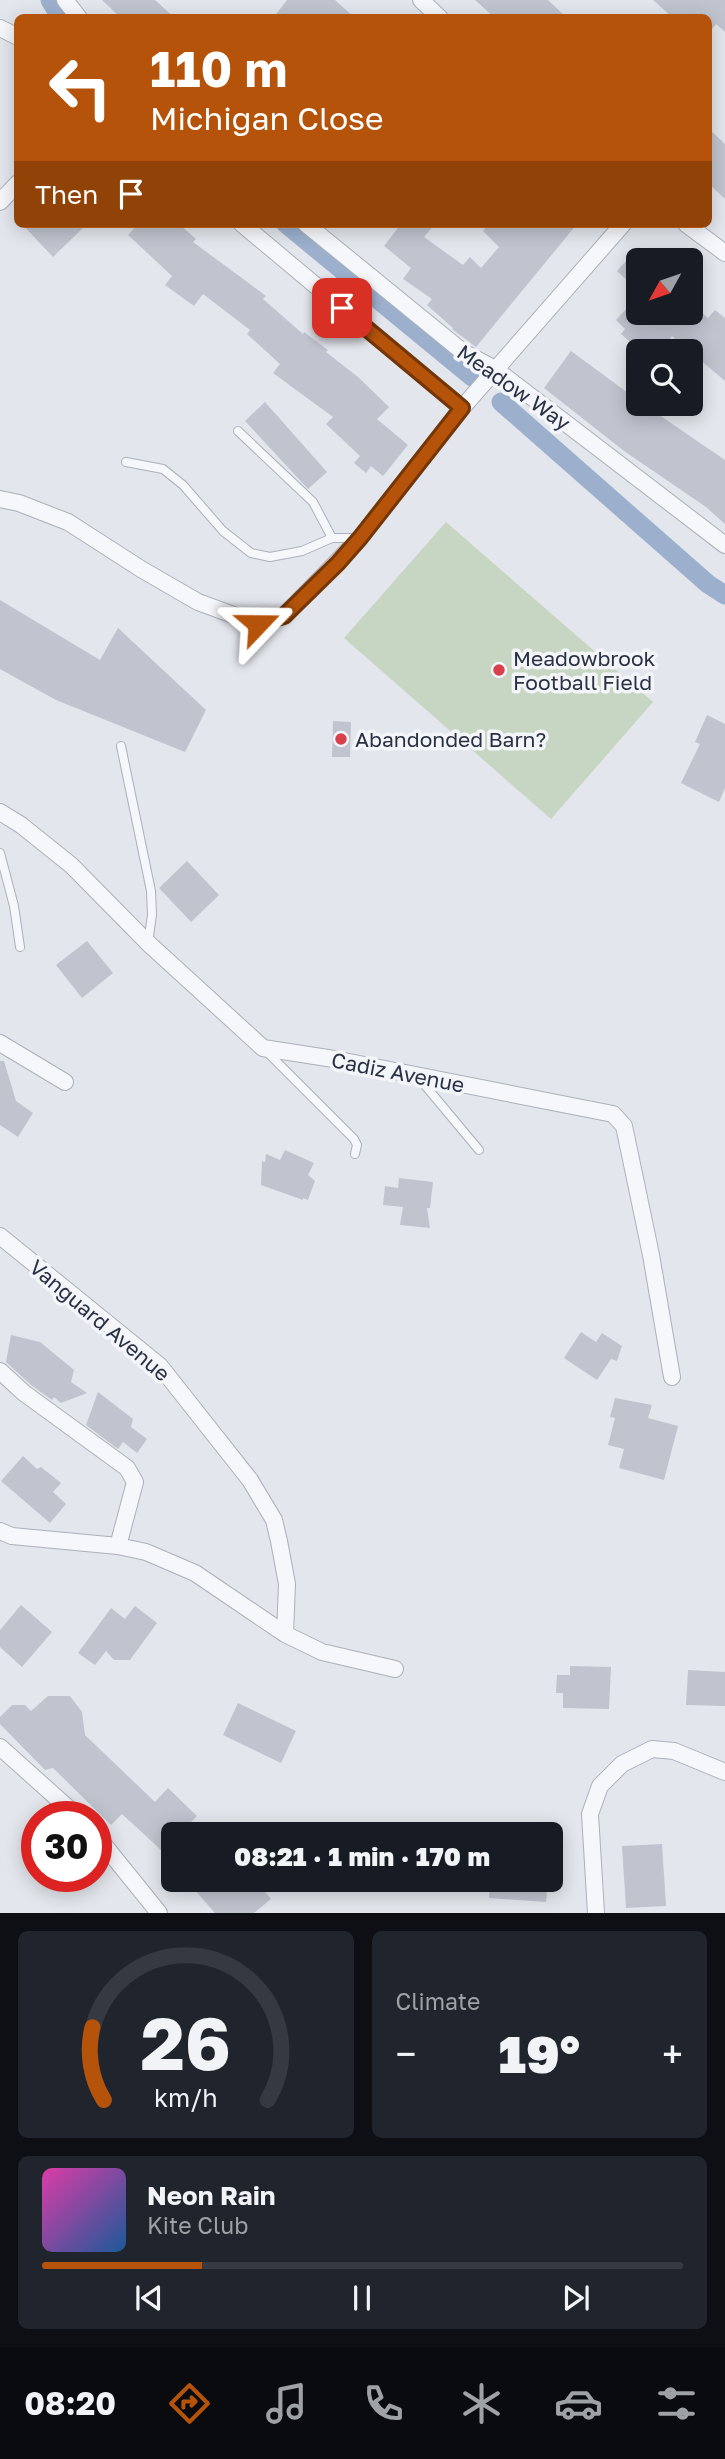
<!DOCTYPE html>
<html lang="en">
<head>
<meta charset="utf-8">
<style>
  body { margin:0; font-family:"Golos Text",sans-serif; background:#20242c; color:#f1f3f6; height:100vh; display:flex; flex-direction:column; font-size:26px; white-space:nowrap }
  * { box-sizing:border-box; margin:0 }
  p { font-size:23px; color:#9ea1a6 }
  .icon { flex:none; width:38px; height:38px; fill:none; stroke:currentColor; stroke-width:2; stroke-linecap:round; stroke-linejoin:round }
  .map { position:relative; height:1913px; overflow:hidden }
  .details { display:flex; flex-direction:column; gap:18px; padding:18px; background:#0d0f14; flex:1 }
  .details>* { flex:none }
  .guide { position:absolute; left:14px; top:14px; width:698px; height:214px; border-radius:10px; box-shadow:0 4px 18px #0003; background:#b45309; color:#fff; overflow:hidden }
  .needle { width:46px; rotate:230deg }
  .buttons { position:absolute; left:626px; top:248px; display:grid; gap:14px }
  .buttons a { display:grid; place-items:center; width:77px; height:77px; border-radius:10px; background:#171b24; box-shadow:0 4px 18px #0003; font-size:35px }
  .speed { position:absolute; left:21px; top:1801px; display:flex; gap:14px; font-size:35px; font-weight:700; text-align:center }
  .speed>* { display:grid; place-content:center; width:91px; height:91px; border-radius:50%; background:#171b24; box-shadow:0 4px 18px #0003; line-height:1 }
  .speed .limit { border:10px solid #d22; background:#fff; color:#111 }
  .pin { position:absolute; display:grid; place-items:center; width:60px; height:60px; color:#fff; margin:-30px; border-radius:14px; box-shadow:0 4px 10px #0006 }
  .me { position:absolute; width:77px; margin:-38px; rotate:67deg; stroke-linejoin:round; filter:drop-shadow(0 0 5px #0008) }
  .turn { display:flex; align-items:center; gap:24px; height:147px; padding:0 21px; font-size:32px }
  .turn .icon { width:91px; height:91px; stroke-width:2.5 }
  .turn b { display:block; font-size:49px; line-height:60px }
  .then { display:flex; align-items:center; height:66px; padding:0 21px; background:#0003; gap:14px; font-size:26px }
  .big { font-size:52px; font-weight:800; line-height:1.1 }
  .details .widget { flex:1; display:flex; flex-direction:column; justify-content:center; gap:10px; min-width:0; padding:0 24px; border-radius:10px; background:#20242c }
  .details .dial { align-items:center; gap:0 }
  .dial svg { height:182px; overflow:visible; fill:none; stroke:#363941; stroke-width:7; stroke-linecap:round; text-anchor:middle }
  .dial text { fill:#f1f3f6; stroke:none }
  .song { display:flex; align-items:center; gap:21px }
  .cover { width:84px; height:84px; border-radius:10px; background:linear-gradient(135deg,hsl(320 70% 55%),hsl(210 70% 35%)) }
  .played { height:7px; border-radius:4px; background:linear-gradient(90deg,#b45309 25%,#363941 25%) }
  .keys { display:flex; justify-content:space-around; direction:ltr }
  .heat { display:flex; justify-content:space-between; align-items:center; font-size:38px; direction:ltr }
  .details .tiles { flex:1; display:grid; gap:18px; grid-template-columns:1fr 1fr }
  .widget:last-child { grid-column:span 2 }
  .trip { position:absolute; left:161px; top:1822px; width:402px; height:70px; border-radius:10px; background:#171b24; box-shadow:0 4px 18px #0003; font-weight:800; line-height:70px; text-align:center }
  .dock { display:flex; height:112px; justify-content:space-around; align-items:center; background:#090b0e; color:#9ea1a6 }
  .dock .icon { width:49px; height:49px }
  .dock .on { color:#b45309 }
  .dock b { font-size:32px; color:#f1f3f6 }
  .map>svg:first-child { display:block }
</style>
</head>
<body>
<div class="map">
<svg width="725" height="1913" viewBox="0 0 725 1913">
  <rect width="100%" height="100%" fill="#e3e6ec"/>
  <!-- green -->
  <path fill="#c7d6c3" d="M446 522 653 702 551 819 344 638Z"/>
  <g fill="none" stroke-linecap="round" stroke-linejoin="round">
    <!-- canal -->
    <path stroke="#9cb0ce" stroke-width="19" d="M50 0 61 18
      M286 224 472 377
      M501 402 708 584 725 595"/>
  </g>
  <!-- building -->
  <path fill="#bfc4cf" d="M102 0H155L175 18H121Z
    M287 0H335L355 18H273Z
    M475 0H548L567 18H495Z
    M653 0H725V32L716 24 709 33V18H673Z
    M709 129 725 144V199L709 184Z
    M22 224H87L53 257Z
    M138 224H179L196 239 193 242 266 296 263 299 303 334 304 332 328 350 326 352 358 377 389 407 377 419 408 445 383 476 371 466 366 473 354 463 360 456 326 424 333 417 273 373 280 364 247 334 250 330 203 294 194 306 165 285 172 276 128 235Z
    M401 224H435L424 237 463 265 470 257 481 268 499 247 483 231 489 224H577L476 347 452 329 453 328 427 305 432 299 403 279 411 268 384 246Z
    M639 247V291L617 271Z
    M639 295V313H691V304L708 318 715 310 725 318V381L672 336 659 352H642L621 334 625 329 616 320Z
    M571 351 639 401V404H643L725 460V524L706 507 624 451 544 388Z
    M265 402 327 472 308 489 245 421Z
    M0 600 100 660 118 628 206 710 185 752 56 700 0 669Z
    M707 715 725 724V788L719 802 681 783 700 744 695 742Z
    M333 721 351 722 350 757H332Z
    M187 861 219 895 191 922 159 888Z
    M87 941 113 973 82 998 56 965Z
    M0 1061H4L16 1101 33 1113 18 1137 0 1125Z
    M285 1150 314 1163 308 1175 315 1181 308 1200 303 1198V1200L261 1185 262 1161 265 1162 266 1154 280 1160Z
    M399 1178 433 1182 430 1208H427L430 1228 400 1225 403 1207 383 1205 385 1186 398 1188Z
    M581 1332 596 1342 602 1333 622 1346 617 1361 611 1359 597 1380 564 1358Z
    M11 1335 40 1342 74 1370 71 1382 87 1393 61 1403 54 1397 52 1400 31 1385 6 1362Z
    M98 1392 133 1419 131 1427 147 1439 137 1453 123 1442 118 1449 86 1425Z
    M615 1398 652 1405 648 1418 678 1426 664 1480 619 1468 624 1449 608 1445 615 1418 610 1417Z
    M23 1456 37 1469 41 1467 61 1483 53 1492 66 1504 50 1523 1 1481Z
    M21 1605 52 1632 22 1667 0 1647V1630Z
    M135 1606 157 1623 130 1660H114L106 1651 95 1665 78 1653 111 1608 125 1619Z
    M570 1666 611 1667 609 1709 563 1708V1693H556L557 1675H570Z
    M688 1670 725 1672V1706L686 1705Z
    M48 1696H70L82 1712 85 1735 155 1802 168 1788 197 1816 190 1823 202 1834H173V1861L122 1814 111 1825 53 1768 45 1770 0 1724V1717L12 1705H25L31 1711Z
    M238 1703 296 1731 281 1763 223 1735Z
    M662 1844 666 1906 626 1908 622 1846Z
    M186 1880H255L271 1899 254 1913H215Z
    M490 1880H548L546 1902 489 1898Z"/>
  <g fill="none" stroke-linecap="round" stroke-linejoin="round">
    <defs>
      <path id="service" d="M238 431 313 502 332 538
        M126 462 163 469 183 485 223 531 251 553 270 557 302 551 332 538H358
        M121 746 151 891 152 915 148 943
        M0 853 14 906 20 947
        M265 1050 354 1139 357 1145 355 1154
        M418 1077 479 1150"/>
      <path id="minor" d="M65 0 79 18
        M421 0 440 18
        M0 28 18 37
        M0 202 18 183
        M242 224 462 408
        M306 224 463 352 495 369 725 545
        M686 224 725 253
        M0 499 19 503 68 522 141 569 198 602 258 624 284 616 360 538 462 408 623 224
        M0 812 21 825 71 865 148 943 263 1048 334 1059 613 1114 624 1126 651 1255 672 1377
        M0 1043 65 1082
        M0 1236 160 1366 250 1480 274 1520 279 1541 287 1584 285 1634
        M0 1371 24 1393 127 1468 135 1482 118 1546
        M0 1531 12 1536 118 1546 146 1552 195 1573 285 1634 322 1652 395 1669
        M0 1747 77 1816
        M96 1835 159 1913
        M596 1913 590 1814 600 1786 622 1764 652 1749 674 1751 725 1772"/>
    </defs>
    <!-- service casing -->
    <use href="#service" stroke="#abb0ba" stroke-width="10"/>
    <!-- minor casing -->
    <use href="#minor" stroke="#abb0ba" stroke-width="18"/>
    <!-- service -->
    <use href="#service" stroke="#f6f7fa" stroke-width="8"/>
    <!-- minor -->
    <use href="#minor" stroke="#f6f7fa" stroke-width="16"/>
  </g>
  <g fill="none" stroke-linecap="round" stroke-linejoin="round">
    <defs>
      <path id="route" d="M258 624 284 616 338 563 360 538 462 408 342 308"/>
    </defs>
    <!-- route casing -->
    <use href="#route" stroke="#753606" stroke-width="18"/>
    <!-- route -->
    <use href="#route" stroke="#b45309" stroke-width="12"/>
  </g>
  <!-- markers -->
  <g fill="#d8414c" stroke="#f3f5f9" stroke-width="2.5">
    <circle cx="499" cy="670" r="7"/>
    <circle cx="341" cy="739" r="7"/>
  </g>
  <g text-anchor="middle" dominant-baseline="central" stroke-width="7" stroke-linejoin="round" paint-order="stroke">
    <!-- street labels -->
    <g font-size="21" fill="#293145" stroke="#f3f5f9">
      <text transform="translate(514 387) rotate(35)">Meadow Way</text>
      <text transform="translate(398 1072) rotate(11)">Cadiz Avenue</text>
      <text transform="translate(100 1320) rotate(40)">Vanguard Avenue</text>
    </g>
    <!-- poi labels -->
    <g font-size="21" fill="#293145" stroke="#f3f5f9" text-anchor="start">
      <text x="513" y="658">Meadowbrook<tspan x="513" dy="24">Football Field</tspan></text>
      <text x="355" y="739">Abandonded Barn?</text>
    </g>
  </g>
</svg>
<div class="buttons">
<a><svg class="needle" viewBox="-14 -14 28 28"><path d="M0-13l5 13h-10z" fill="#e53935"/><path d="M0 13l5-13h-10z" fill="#9ea1a6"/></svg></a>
<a><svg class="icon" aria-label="search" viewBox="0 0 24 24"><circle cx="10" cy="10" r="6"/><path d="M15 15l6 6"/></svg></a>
</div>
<div class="speed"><div class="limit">30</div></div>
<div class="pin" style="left:342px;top:308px;background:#d93025"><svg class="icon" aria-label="arrive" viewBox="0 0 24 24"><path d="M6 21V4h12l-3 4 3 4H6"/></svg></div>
<svg class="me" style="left:258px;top:624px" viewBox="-20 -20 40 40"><path d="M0-17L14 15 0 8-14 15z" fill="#b45309" stroke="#fff" stroke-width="4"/></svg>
<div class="trip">08:21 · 1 min · 170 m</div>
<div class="guide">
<div class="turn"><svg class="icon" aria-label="left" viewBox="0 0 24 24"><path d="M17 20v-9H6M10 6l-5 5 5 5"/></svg><div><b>110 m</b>Michigan Close</div></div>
<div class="then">Then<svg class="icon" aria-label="arrive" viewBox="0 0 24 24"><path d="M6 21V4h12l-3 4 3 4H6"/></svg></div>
</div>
</div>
<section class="details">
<div class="tiles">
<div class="widget dial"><svg viewBox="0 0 100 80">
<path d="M14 69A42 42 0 1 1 86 69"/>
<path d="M14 69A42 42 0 0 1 9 37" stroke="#b45309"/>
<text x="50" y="56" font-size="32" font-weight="700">26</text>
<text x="50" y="72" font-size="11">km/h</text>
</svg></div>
<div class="widget"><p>Climate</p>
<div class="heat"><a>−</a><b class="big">19°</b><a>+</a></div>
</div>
<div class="widget">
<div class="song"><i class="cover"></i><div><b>Neon Rain</b><p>Kite Club</p></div></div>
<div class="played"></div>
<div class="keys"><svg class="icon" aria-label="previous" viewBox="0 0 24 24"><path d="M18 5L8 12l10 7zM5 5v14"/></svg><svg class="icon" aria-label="pause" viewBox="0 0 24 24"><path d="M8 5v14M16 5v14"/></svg><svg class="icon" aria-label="next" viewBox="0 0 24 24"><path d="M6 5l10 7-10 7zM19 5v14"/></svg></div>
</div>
</div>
</section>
<nav class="dock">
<b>08:20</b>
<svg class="icon on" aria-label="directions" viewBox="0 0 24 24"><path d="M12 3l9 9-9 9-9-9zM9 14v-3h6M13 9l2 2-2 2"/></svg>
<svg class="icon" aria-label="music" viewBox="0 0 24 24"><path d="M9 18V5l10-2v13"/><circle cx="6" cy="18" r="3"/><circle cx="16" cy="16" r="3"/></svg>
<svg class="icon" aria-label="phone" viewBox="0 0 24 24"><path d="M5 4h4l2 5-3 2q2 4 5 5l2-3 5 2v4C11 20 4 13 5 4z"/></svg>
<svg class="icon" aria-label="climate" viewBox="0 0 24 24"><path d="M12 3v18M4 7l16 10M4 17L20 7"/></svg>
<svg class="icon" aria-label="car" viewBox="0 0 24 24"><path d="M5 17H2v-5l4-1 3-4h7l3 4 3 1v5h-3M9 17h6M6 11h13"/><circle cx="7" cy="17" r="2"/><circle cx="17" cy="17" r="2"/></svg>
<svg class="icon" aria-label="filters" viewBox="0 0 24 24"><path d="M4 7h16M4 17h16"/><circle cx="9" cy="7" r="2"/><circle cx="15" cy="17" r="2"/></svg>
</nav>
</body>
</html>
